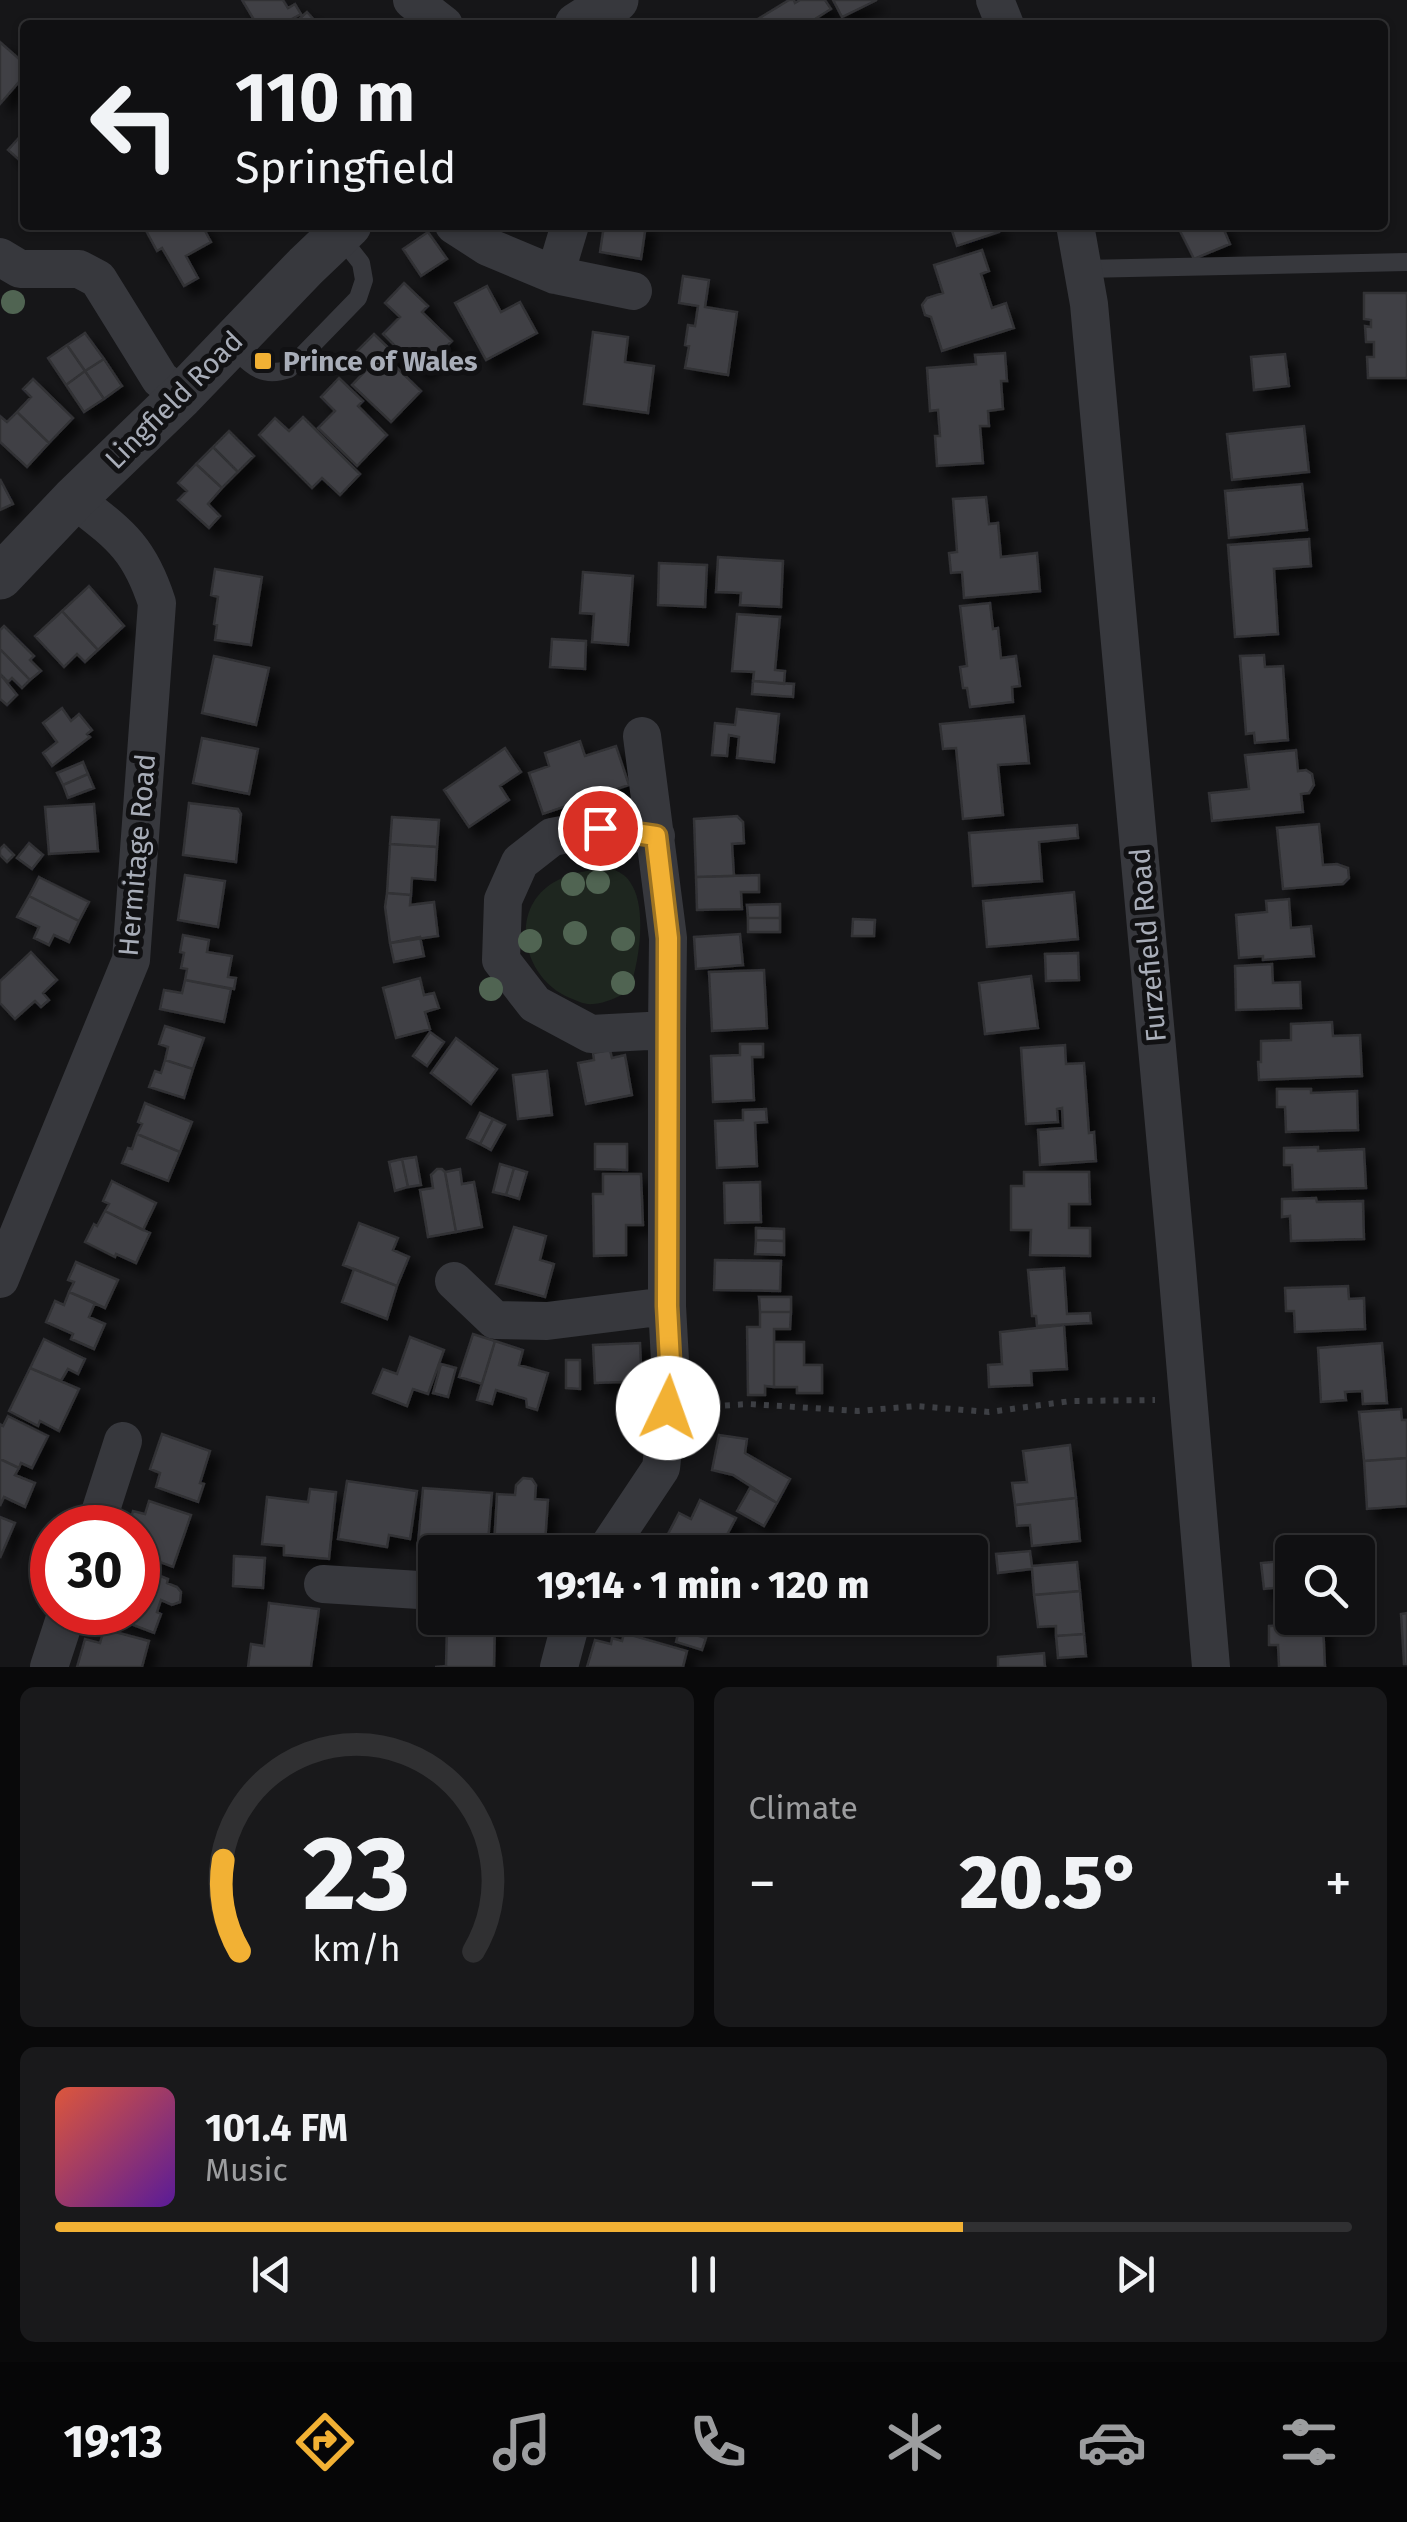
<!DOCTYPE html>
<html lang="en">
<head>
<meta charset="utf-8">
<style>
  body { margin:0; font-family:"Fira Sans",sans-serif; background:#19191b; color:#f1f3f6; height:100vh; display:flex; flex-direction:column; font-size:38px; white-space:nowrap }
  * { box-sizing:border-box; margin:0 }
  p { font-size:32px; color:#9c9d9f }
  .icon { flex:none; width:55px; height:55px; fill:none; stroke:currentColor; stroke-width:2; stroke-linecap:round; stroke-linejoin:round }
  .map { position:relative; height:1667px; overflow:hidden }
  .drawer { display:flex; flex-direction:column; gap:20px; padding:20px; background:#09090a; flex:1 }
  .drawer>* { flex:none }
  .top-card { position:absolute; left:20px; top:20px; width:1368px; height:210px; border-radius:10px; box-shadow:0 2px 8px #0004,0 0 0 2px #303032; background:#101012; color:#f1f3f6; overflow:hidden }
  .tools { position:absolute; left:1275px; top:1535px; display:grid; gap:20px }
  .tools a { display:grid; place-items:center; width:100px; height:100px; border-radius:10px; background:#101012; box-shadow:0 2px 8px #0004,0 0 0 2px #303032; font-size:50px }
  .speed { position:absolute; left:30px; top:1505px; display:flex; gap:20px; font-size:50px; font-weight:700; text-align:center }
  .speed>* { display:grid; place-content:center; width:130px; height:130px; border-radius:50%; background:#101012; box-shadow:0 2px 8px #0004,0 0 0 2px #303032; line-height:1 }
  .speed .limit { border:15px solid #d22; background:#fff; color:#111 }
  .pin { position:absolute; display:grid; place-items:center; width:85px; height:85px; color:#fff; margin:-42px; border:5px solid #fff; border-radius:50%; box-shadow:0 2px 10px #0007 }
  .me { position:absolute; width:110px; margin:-55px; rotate:3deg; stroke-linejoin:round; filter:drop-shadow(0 0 8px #0008) }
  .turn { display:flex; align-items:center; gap:35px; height:210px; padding:0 50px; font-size:45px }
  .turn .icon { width:130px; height:130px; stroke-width:2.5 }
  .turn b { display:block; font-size:70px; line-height:85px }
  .big { font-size:75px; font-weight:800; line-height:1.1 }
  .drawer .card { flex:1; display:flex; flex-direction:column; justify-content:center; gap:15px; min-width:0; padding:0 35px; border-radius:15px; background:#19191b }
  .drawer .dial { align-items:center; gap:0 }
  .dial svg { height:260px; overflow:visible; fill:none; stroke:#303032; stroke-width:7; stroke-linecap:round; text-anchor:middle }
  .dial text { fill:#f1f3f6; stroke:none }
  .song { display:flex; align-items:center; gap:30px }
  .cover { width:120px; height:120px; border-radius:15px; background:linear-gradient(135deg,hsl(10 70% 55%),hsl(270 70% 35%)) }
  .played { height:10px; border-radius:5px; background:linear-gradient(90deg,#f2b134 70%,#303032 70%) }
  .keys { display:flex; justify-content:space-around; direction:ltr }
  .heat { display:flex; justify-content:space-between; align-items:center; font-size:55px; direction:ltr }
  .drawer .tiles { flex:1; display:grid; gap:20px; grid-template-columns:1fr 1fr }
  .card:last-child { grid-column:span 2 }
  .trip { position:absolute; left:418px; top:1535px; width:570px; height:100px; border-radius:10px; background:#101012; box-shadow:0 2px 8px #0004,0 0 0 2px #303032; font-weight:800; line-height:100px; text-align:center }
  .tab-bar { display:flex; height:160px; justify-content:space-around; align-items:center; background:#060607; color:#9c9d9f }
  .tab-bar .icon { width:70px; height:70px }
  .tab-bar .current { color:#f2b134 }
  .tab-bar b { font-size:45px; color:#f1f3f6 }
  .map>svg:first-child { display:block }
</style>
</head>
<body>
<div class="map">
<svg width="1407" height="1667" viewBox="0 0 1407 1667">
  <defs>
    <filter id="shadow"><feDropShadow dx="9" dy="9" stdDeviation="5" flood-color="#0009"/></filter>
  </defs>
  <rect width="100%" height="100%" fill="#161618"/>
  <!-- green -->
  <path fill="#1e261f" d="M611 868C619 872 626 875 630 882 648 907 639 963 629 991 618 997 606 1003 593 1004 585 1005 577 1001 570 998 522 979 506 906 558 880 575 871 593 870 611 868Z"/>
  <!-- building -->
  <path fill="#404145" stroke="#303034" stroke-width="2.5" filter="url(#shadow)" d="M242 0H283L288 8 295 4 301 14 281 25H257Z
    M789 0H794L795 3 800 0H825L831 9 812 21 814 25H748Z
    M833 0H877L842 17Z
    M307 12 319 25H292Z
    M0 42 25 64V75L0 104Z
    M25 131V165L8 150Z
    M143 225H202L211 242 186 256 198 278 184 286 162 248 157 251Z
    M604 225H646L641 259 600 252Z
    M950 225H997L999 232 957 246Z
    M1177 225H1222L1230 244 1194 259Z
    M428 232 447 259 421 276 403 249Z
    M982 250 989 271 981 274 992 308 1006 303 1014 328 942 351 931 317 925 315 922 305 927 298 943 293 934 265Z
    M683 276 709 280 705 307 737 312 728 375 685 368 689 346 685 345 688 325 695 326 698 306 679 303Z
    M404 283 428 306 422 312 452 341 421 372 383 334 400 317 385 303Z
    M487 286 501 312 520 302 537 333 486 360 455 303Z
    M1364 293H1407V378H1368L1367 357H1374V342H1366L1365 326 1371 327V320L1364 319Z
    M593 332 628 337 625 362 654 366 648 413 584 404Z
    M85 333 104 359 85 371 67 345Z
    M374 334 398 357 392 363 421 391 391 422 352 385 369 367 355 353Z
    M67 345 85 371 66 385 48 358Z
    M1005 353 1007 381H1001L1003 409 988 411 989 426H980L983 463 937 466 935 436H940L938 410 930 411 927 368 976 364 975 355Z
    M1285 354 1289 386 1254 390 1251 357Z
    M104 359 122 386 104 399 85 371Z
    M85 371 104 399 84 412 66 385Z
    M339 378 363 401 358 406 387 435 357 466 318 428 335 411 321 397Z
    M33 379 73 418 49 443 17 412 31 397 23 389Z
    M17 412 49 443 27 467 0 442V416L7 422Z
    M303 417 360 474 340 495 322 478 312 488 259 435 275 418 289 431Z
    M1304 426 1309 472 1232 480 1227 434Z
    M229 431 254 456 238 472 213 447Z
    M213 447 238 472 222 488 196 464Z
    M196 464 222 488 208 504 220 516 209 528 178 500 187 491 178 483Z
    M0 479 13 504 0 510Z
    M1302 484 1307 530 1229 538 1225 491Z
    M986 497 989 524 998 523 1001 557 1037 553 1040 591 964 598 962 572 951 573 949 553 957 552 953 499Z
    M1309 539 1311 566 1274 569 1278 634 1235 637 1228 545Z
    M718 557 783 561 781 607 740 605 741 593 716 592Z
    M659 563 707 565 705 607 658 605Z
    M215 569 262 577 251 645 215 640 217 625 214 624 218 597 211 595Z
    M583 572 633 576 628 645 592 642 594 614 580 613Z
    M89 586 124 626 98 650 62 611Z
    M990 603 993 629 998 628 1001 658 1016 656 1020 686 1012 687 1013 702 970 707 967 688H963L960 667 967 666 960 606Z
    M62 611 98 650 85 662 77 654 64 667 35 636Z
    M737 614 780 617 775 670 785 671 784 684 753 681 754 672 732 671Z
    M4 626 34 656 30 660 41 671 30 680 0 649V630Z
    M552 639 586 641 585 669 550 667Z
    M0 649 30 680 22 688 12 678 8 682 0 674Z
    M1264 655 1265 667 1283 666 1288 740 1255 743 1254 733 1246 734 1240 656Z
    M214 656 269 668 256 725 202 713Z
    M0 674 17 695 7 705 0 699Z
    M753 681 794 684 793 697 752 694Z
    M62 708 71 721 79 714 92 730 87 734 90 737 52 766 43 753 57 742 43 723Z
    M737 709 779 714 774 762 737 758 739 737 729 735 727 756 712 755 715 723 735 725Z
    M1024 716 1029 763 998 765 1003 815 963 819 956 748 943 749 940 724Z
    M202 738 258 749 249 794 193 783Z
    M580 741 585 756 616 746 629 785 543 814 529 773 549 766 545 753Z
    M505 748 521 772 500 786 509 800 469 827 444 790Z
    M1296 750 1298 771 1306 770 1312 774 1314 785 1309 793 1301 794 1303 812 1212 821 1209 793 1249 789 1245 755Z
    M83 762 88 774 63 785 57 773Z
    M88 774 94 788 68 798 63 785Z
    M189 803 238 809 241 814 236 862 183 855Z
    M94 804 98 851 49 854 45 807Z
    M737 816 743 822 744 843 732 844 734 876 696 877 694 819Z
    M392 817 439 820 437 847 390 844Z
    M1319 824 1323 865 1337 864 1348 868 1349 878 1343 884 1283 889 1277 828Z
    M1077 825 1078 838 1039 842 1042 881 973 886 969 833Z
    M29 843 43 855 32 869 17 858Z
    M390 844 437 847 435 880 412 878 411 895 387 893Z
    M4 845 14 855 7 862 0 855V849Z
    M185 875 225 881 218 927 178 920Z
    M759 875V892H741L742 909 697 910 696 877Z
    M39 877 89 902 79 921 29 896Z
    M1074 892 1078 939 987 947 983 901Z
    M387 893 411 895 410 905 434 902 438 936 390 943 385 907Z
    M29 896 79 921 69 942 54 935 49 945 34 938 39 927 17 917Z
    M1289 899 1291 928 1311 926 1314 956 1263 960V956L1239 958 1236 915 1267 912 1266 901Z
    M780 904V918H748L747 905Z
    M748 918H780V932H748Z
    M853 919 875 920 874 936H852Z
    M740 934 743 965 696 969 694 937Z
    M183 935 209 940 207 952 232 956 228 977 236 978 234 989 185 980 187 969 181 968 184 953 180 952Z
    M420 937 424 956 394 962 390 943Z
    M31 952 57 980 43 993 49 1000 41 1007 35 1001 15 1019 0 1003V981Z
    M1078 953 1079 980 1046 981 1045 954Z
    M1272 964 1273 983 1300 982 1301 1008 1236 1010 1235 966Z
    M764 970 767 1028 712 1031 709 972Z
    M1031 976 1038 1028 985 1034 979 983Z
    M420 978 424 995 434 993 439 1008 425 1012 430 1029 396 1038 383 988Z
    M185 980 231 989 224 1022 160 1009 164 990 182 993Z
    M1332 1022 1333 1036 1360 1035 1362 1076 1259 1080 1258 1062H1261V1041L1291 1040V1024Z
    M165 1026 204 1038 193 1069 165 1060 168 1047 159 1044Z
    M430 1032 444 1042 427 1066 413 1056Z
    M456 1038 497 1069 471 1104 431 1073Z
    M740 1044H763V1057H752L754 1100 713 1102 711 1056 740 1055Z
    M1065 1045 1066 1064 1084 1063 1089 1133 1094 1132 1096 1161 1040 1165 1038 1130 1063 1128 1062 1108 1057 1109 1058 1122 1026 1124 1021 1048Z
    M610 1050 612 1058 625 1055 632 1095 586 1104 578 1063 594 1060 593 1053Z
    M165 1060 193 1069 184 1098 149 1087 155 1071 161 1073Z
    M547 1071 552 1115 518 1119 513 1075Z
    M1277 1089H1311V1093L1357 1091 1358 1130 1286 1132 1285 1107H1277Z
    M145 1103 192 1122 180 1152 137 1134 142 1124 138 1122Z
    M766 1109 767 1122 755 1123 757 1166 717 1168 715 1121 743 1120V1110Z
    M480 1113 493 1119 480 1144 467 1138Z
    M493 1119 505 1125 491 1150 480 1144Z
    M137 1134 180 1152 168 1181 122 1163 128 1148 132 1149Z
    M595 1144H627V1170L595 1169Z
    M1318 1147V1151L1364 1149 1366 1188 1293 1190 1292 1165H1284V1148Z
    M416 1157 421 1185 408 1187 402 1159Z
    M402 1159 408 1187 395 1191 389 1162Z
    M500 1164 514 1168 506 1195 493 1192Z
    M514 1168 527 1172 519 1199 506 1195Z
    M437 1169H442L445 1172 456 1232 428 1237 420 1190 433 1188 431 1175Z
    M460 1169 462 1184 474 1182 482 1227 456 1232 445 1172Z
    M1024 1172H1089L1090 1204H1069V1228H1090V1256L1030 1255 1031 1230H1011V1186H1024Z
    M603 1174H641L643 1225H626V1255L594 1256 593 1194H603Z
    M112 1181 156 1203 143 1230 105 1211 109 1204 103 1201Z
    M760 1182 761 1222 725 1223 724 1183Z
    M1316 1198 1317 1202 1363 1201 1364 1239 1291 1241 1290 1216 1282 1217V1199Z
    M105 1211 150 1233 136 1263 116 1254 115 1257 85 1242 94 1224 97 1226Z
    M359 1223 398 1238 393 1250 409 1257 397 1286 343 1265Z
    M514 1227 546 1236 540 1260 554 1264 545 1297 496 1284Z
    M756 1228 784 1229V1241L756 1240Z
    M756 1240 784 1241V1255L755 1254Z
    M715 1260 781 1261 780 1291 714 1290Z
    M76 1262 118 1280 105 1308 69 1292 74 1282 68 1280Z
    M1064 1268 1067 1314 1090 1313 1091 1323 1037 1326 1036 1316H1032L1028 1270Z
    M354 1269 397 1286 387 1319 342 1302Z
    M1348 1286 1349 1299 1364 1298 1365 1329 1295 1332 1294 1311H1286L1285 1288Z
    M69 1292 95 1303 89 1317 105 1324 94 1349 71 1339 73 1334 46 1322 55 1301 64 1305Z
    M759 1297H791V1312H760Z
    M760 1312H791L790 1329H774V1387L765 1386V1395H748L747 1327H760Z
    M1064 1325 1067 1369 1031 1371 1032 1385 989 1387 988 1365 1002 1364 1000 1332Z
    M473 1334 495 1341 482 1384 459 1377Z
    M410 1337 444 1350 428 1394 413 1389 407 1406 373 1393 383 1369 397 1374Z
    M44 1339 85 1359 78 1374 68 1369 61 1381 30 1368Z
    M495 1341 523 1350 519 1365 548 1373 537 1410 527 1407 526 1399 496 1390 492 1404 477 1400Z
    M774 1342H804V1365H822V1393H797V1387H774Z
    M640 1343 643 1408 639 1413H630L624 1408 623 1382 595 1383 593 1345Z
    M1382 1343 1387 1403 1363 1404 1362 1391 1345 1392 1346 1400 1321 1402 1318 1348Z
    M566 1360H580V1389L566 1388Z
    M441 1364 456 1368 448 1397 433 1393Z
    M30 1368 79 1389 59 1431 40 1421 38 1426 9 1411Z
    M1401 1409 1402 1420H1407V1458L1364 1461 1359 1412Z
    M8 1416 48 1436 32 1468 21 1463 19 1468 0 1459V1424L3 1426Z
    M162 1434 210 1451 200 1483 204 1484 198 1502 156 1487 160 1473 150 1469Z
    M719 1435 747 1439 745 1453 790 1479 777 1503 733 1475 712 1470Z
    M1070 1445 1076 1498 1015 1505 1012 1483 1027 1482 1023 1451Z
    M1407 1458V1506L1367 1509 1364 1461Z
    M0 1459 19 1468 15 1475 35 1483 25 1507 4 1497 0 1506Z
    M523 1478 532 1479 536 1485 535 1499 548 1500 545 1543 529 1542 528 1550 494 1547 497 1494 515 1495 516 1485Z
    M347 1481 417 1491 410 1539 389 1535 387 1547 338 1539Z
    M423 1488 492 1493 488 1542 466 1540 465 1547 418 1544Z
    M750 1488 777 1503 764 1526 737 1511Z
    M310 1489 336 1492 329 1559 284 1555V1546L262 1544 267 1497 308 1502Z
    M1076 1498 1080 1541 1032 1546 1030 1525 1017 1526 1015 1505Z
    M700 1500 736 1518 728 1533 740 1539 744 1548 742 1552H701L667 1536 679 1513 691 1519Z
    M149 1501 191 1515 173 1567 138 1554V1528H128L133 1511 145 1514Z
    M0 1517 15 1523 0 1558Z
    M1314 1543 1315 1552H1292V1612L1286 1613 1283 1587 1264 1589 1261 1563 1292 1560 1290 1546Z
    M1030 1551 1032 1566 1077 1562 1080 1591 1034 1595 1032 1569 998 1573 996 1554Z
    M234 1556 265 1558 263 1588 233 1586Z
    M138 1567 168 1579 167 1583 177 1587 181 1592 180 1602 172 1605 161 1600 157 1612 161 1614 154 1633 112 1617 113 1612H138Z
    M1080 1591 1084 1634 1056 1636V1626L1038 1627 1034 1595Z
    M269 1603 319 1609 311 1667H248L251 1644 264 1646Z
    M1407 1613V1664H1404L1401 1614Z
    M651 1618H684L677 1631Z
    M447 1623 495 1624 494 1667H435L446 1666Z
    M1323 1623 1325 1667H1279L1278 1645H1269V1626Z
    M104 1629 149 1641 142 1667H77L85 1639 100 1643Z
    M679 1630 706 1638 702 1650 676 1642Z
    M624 1633 687 1651 683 1667H587L595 1640 611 1644 612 1638 622 1641Z
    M1084 1634 1086 1656 1058 1658 1056 1636Z
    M1044 1653 1045 1667H998V1657Z"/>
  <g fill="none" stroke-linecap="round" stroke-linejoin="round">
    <!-- path -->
    <path stroke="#3d3f44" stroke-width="6" stroke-dasharray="5 8" stroke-linecap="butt" d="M699 1407 749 1404 858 1411 916 1406 989 1412 1071 1401 1155 1400"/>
    <!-- service -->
    <path stroke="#37383d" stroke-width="18" d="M1083 269 1407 262
      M231 346C250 364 260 379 289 369L358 298 364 280 361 263 339 235"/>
    <!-- minor -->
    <path stroke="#37383d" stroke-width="38" d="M412 0 444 25
      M995 0 1005 25
      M454 225 488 247 555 275 633 291
      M1075 225 1089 304 1176 1255 1211 1667
      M0 257 20 269H79L98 279 160 379 181 396
      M555 275 570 225
      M642 736 668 938 667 1030 591 1034 535 1004 501 960 503 900 520 862 552 837 599 828 656 836
      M0 1279 131 960 157 603C139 547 119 534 74 499
      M454 1281 495 1320 547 1321 667 1306
      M95 1528 123 1441
      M605 1552 661 1468 671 1379 667 1306V1030
      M323 1584 435 1591
      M49 1667 67 1612
      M559 1667 572 1618"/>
    <!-- tertiary -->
    <path stroke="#37383d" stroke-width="45" d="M577 25 616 0
      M0 577 74 499 181 396 306 266 349 225"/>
  </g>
  <!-- trees -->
  <g fill="#506452">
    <circle cx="13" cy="302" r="12"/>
    <circle cx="598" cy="882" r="12"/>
    <circle cx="573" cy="884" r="12"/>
    <circle cx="575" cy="933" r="12"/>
    <circle cx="623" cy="939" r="12"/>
    <circle cx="530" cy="941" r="12"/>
    <circle cx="623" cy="983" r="12"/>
    <circle cx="491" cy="989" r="12"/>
  </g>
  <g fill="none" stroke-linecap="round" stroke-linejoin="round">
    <defs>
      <path id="route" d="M600 828 656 836 668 938 667 1306 671 1380 668 1408"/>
    </defs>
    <!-- route casing -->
    <use href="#route" stroke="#9d7322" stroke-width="25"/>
    <!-- route -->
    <use href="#route" stroke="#f2b134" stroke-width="18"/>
  </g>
  <!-- markers -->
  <rect fill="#f2b134" stroke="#111113" stroke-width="4" x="253" y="351" width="20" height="20" rx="5"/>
  <g text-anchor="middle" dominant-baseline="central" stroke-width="10" stroke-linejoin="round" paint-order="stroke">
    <!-- poi labels -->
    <g font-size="28" font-weight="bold" fill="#a8adb8" stroke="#111113" text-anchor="start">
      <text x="283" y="361">Prince of Wales</text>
    </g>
    <!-- street labels -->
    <g font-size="28" fill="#a8adb8" stroke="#111113">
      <text transform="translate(174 400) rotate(-45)">Lingfield Road</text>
      <text transform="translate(137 855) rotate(-85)">Hermitage Road</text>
      <text transform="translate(1148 945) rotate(-95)">Furzefield Road</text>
    </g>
  </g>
</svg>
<div class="tools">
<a><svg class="icon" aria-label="search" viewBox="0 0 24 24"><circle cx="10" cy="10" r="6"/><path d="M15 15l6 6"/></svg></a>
</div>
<div class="speed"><div class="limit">30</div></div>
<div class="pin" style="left:600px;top:828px;background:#d93025"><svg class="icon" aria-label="arrive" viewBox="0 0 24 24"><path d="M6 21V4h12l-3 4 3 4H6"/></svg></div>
<svg class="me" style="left:668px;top:1408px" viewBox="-20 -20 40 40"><circle r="19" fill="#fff"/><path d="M0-13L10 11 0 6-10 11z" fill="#f2b134"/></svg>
<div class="trip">19:14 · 1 min · 120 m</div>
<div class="top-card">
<div class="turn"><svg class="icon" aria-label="left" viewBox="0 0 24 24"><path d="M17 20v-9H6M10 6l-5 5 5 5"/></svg><div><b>110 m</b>Springfield</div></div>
</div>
</div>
<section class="drawer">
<div class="tiles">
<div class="card dial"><svg viewBox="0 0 100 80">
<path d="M14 69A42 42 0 1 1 86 69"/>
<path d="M14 69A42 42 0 0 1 9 41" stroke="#f2b134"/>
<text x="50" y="56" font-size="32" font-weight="700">23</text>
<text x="50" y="72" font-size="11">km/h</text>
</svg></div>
<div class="card"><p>Climate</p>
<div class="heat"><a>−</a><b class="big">20.5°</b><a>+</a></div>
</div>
<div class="card">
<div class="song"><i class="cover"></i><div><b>101.4 FM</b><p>Music</p></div></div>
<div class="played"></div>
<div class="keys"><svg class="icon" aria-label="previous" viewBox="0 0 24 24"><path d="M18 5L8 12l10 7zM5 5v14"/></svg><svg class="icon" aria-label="pause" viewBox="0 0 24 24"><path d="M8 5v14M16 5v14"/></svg><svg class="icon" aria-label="next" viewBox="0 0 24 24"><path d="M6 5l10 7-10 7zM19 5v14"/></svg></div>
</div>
</div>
</section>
<nav class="tab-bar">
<b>19:13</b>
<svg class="icon current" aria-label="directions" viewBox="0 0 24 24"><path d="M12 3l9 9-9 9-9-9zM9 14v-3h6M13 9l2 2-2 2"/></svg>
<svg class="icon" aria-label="music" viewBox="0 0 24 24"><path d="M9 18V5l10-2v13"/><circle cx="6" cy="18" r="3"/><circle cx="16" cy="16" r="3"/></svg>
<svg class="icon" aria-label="phone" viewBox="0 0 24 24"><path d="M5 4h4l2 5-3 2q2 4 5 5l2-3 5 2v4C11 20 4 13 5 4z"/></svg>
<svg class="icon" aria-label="climate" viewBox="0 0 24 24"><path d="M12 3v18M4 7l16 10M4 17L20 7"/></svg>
<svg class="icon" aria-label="car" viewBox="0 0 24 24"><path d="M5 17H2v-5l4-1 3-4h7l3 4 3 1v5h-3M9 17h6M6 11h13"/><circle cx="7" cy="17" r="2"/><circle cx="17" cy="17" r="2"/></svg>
<svg class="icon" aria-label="filters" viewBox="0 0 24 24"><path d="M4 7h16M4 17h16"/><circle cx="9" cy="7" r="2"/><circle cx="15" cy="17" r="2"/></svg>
</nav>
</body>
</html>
